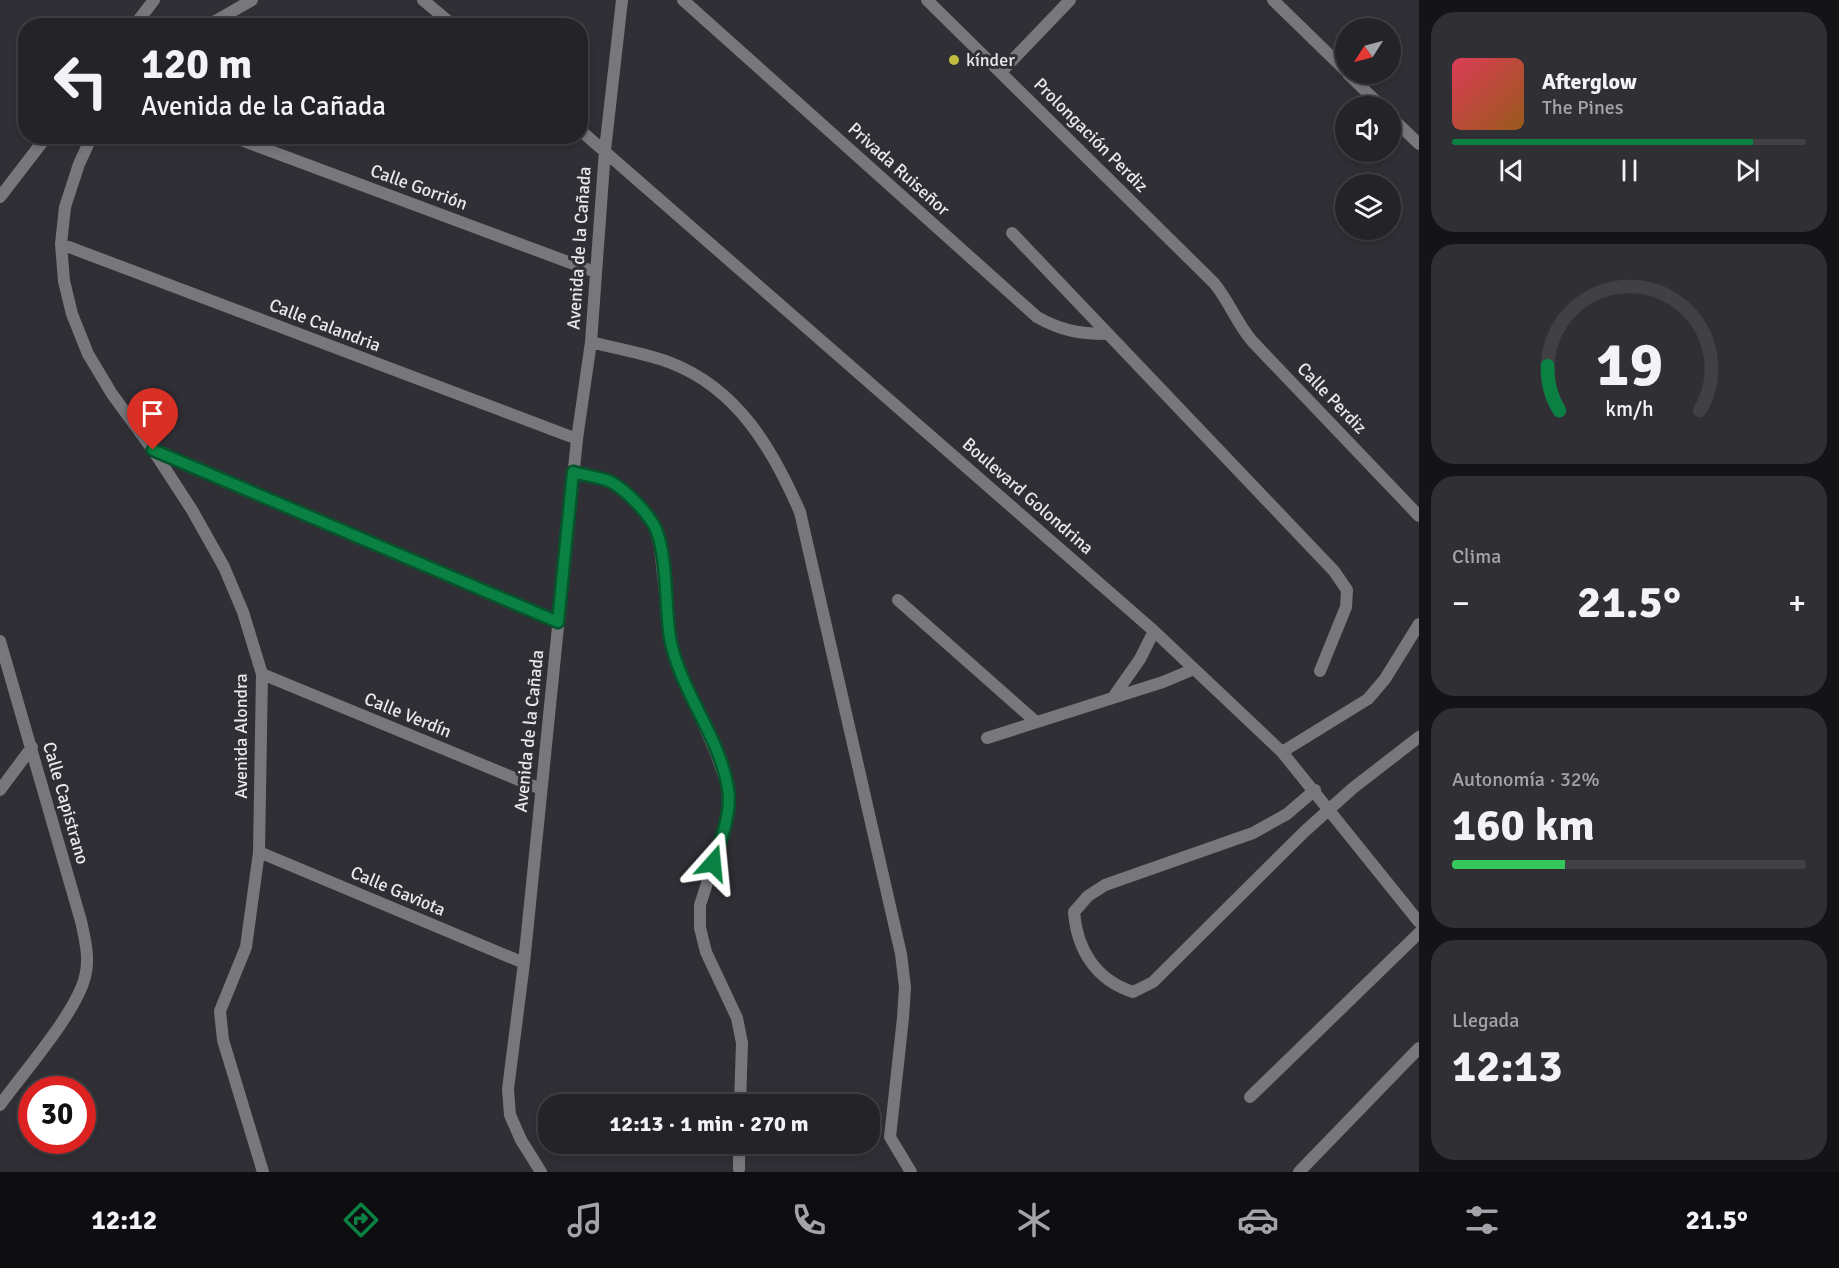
<!DOCTYPE html>
<html lang="es">
<head>
<meta charset="utf-8">
<style>
  body { margin:0; font-family:Signika,sans-serif; background:#302f34; color:#f1f3f6; height:100vh; display:flex; flex-direction:column; font-size:22px; white-space:nowrap }
  * { box-sizing:border-box; margin:0 }
  p { font-size:20px; color:#a3a4a8 }
  .icon { flex:none; width:33px; height:33px; fill:none; stroke:currentColor; stroke-width:2; stroke-linecap:round; stroke-linejoin:round }
  .map { position:relative; flex:1; overflow:hidden }
  .drawer { display:flex; flex-direction:column; gap:12px; padding:12px; background:#141316; width:420px }
  .drawer>* { flex:none }
  .top-card { position:absolute; left:18px; top:18px; width:570px; height:126px; border-radius:24px; box-shadow:0 3px 9px #0003,0 0 0 2px #414045; background:#242328; color:#f1f3f6; overflow:hidden }
  .needle { width:39px; rotate:234deg }
  .tools { position:absolute; left:1335px; top:18px; display:grid; gap:12px }
  .tools a { display:grid; place-items:center; width:66px; height:66px; border-radius:50%; background:#242328; box-shadow:0 3px 9px #0003,0 0 0 2px #414045; font-size:30px }
  .speed { position:absolute; left:18px; top:1076px; display:flex; gap:12px; font-size:30px; font-weight:700; text-align:center }
  .speed>* { display:grid; place-content:center; width:78px; height:78px; border-radius:50%; background:#242328; box-shadow:0 3px 9px #0003,0 0 0 2px #414045; line-height:1 }
  .speed .limit { border:9px solid #d22; background:#fff; color:#111 }
  .pin { position:absolute; display:grid; place-items:center; width:51px; height:51px; color:#fff; margin:-62px -26px; border-radius:50% 50% 50% 0; rotate:-45deg; box-shadow:0 0 6px #0007 }
  .pin .icon { rotate:45deg }
  .me { position:absolute; width:66px; margin:-33px; rotate:18deg; stroke-linejoin:round; filter:drop-shadow(0 0 4px #0008) }
  .turn { display:flex; align-items:center; gap:21px; height:126px; padding:0 24px; font-size:27px }
  .turn .icon { width:78px; height:78px; stroke-width:2.5 }
  .turn b { display:block; font-size:42px; line-height:51px }
  .big { font-size:45px; font-weight:700; line-height:1.1 }
  .drawer .widget { flex:1; display:flex; flex-direction:column; justify-content:center; gap:9px; min-width:0; padding:0 21px; border-radius:24px; background:#302f34 }
  .drawer .dial { align-items:center; gap:0 }
  .dial svg { height:156px; overflow:visible; fill:none; stroke:#414045; stroke-width:7; stroke-linecap:round; text-anchor:middle }
  .dial text { fill:#f1f3f6; stroke:none }
  .song { display:flex; align-items:center; gap:18px }
  .cover { width:72px; height:72px; border-radius:9px; background:linear-gradient(135deg,hsl(350 70% 55%),hsl(30 70% 35%)) }
  .played { height:6px; border-radius:3px; background:linear-gradient(90deg,#0b8043 85%,#414045 85%) }
  .keys { display:flex; justify-content:space-around; direction:ltr }
  .heat { display:flex; justify-content:space-between; align-items:center; font-size:33px; direction:ltr }
  .charge { height:9px; border-radius:4px; background:linear-gradient(90deg,#34c759 32%,#414045 0) }
  .trip { position:absolute; left:538px; top:1094px; width:342px; height:60px; border-radius:24px; background:#242328; box-shadow:0 3px 9px #0003,0 0 0 2px #414045; font-weight:700; line-height:60px; text-align:center }
  .menu { display:flex; height:96px; justify-content:space-around; align-items:center; background:#0e0e10; color:#a3a4a8 }
  .menu .icon { width:42px; height:42px }
  .menu .current { color:#0b8043 }
  .menu b { font-size:27px; color:#f1f3f6 }
  main { display:flex; flex:1; min-height:0 }
  .map>svg:first-child { display:block }
</style>
</head>
<body>
<main>
<div class="map">
<svg width="1419" height="1172" viewBox="0 0 1419 1172">
  <rect width="100%" height="100%" fill="#302f36"/>
  <g fill="none" stroke-linecap="round" stroke-linejoin="round">
    <!-- street -->
    <path stroke="#78787c" stroke-width="12" d="M423 0 454 26
      M683 0 1037 317C1060 330 1079 334 1106 334
      M927 0 1214 283C1229 301 1236 322 1252 341L1419 516
      M1273 0 1346 71
      M134 26 154 0
      M207 26 252 0
      M1002 71 1070 0
      M1348 74 1381 106
      M1390 116 1419 144
      M580 130 1154 631 1282 752 1419 922
      M92 136 79 164 65 207 61 244 64 281 72 314 88 354 112 394 153 450 192 510 224 567 243 612 262 674 259 852 246 947 220 1011 223 1040 263 1172
      M230 136 595 272
      M0 197 47 136
      M1012 233 1334 571 1347 590 1346 607 1320 671
      M61 244 577 439
      M591 342C617 349 646 353 671 363 738 389 773 450 800 512L901 954 905 987 903 1018 890 1137 911 1172
      M154 450 558 622
      M573 472 613 483 639 505 654 524 660 547 670 639 681 673 716 753 728 788 727 822 700 905V928L706 952 737 1018 742 1043 740 1104
      M898 600 1035 721
      M0 641 81 921C85 940 90 958 85 977 76 1013 23 1073 0 1105
      M262 674 541 789
      M1114 696 1140 659 1154 631
      M987 738 1163 682 1194 669
      M1282 752 1368 699 1385 679 1419 624
      M0 790 32 747
      M1315 790 1287 814 1253 833 1105 885 1088 896 1074 912C1077 950 1096 980 1133 992L1153 982 1304 832 1353 788 1419 737
      M259 852 524 963
      M1250 1097 1419 933
      M739 1169V1143
      M541 1172 521 1140 510 1115 508 1089 524 963 577 439 591 342 605 150 622 0
      M1299 1172 1419 1048"/>
  </g>
  <g fill="none" stroke-linecap="round" stroke-linejoin="round">
    <defs>
      <path id="route" d="M153 450 558 622 573 472C586 476 602 477 613 483 627 492 643 508 652 522 668 545 665 609 670 638 680 691 719 735 728 788 732 813 721 840 713 863"/>
    </defs>
    <!-- route casing -->
    <use href="#route" stroke="#07532c" stroke-width="15"/>
    <!-- route -->
    <use href="#route" stroke="#0b8043" stroke-width="10"/>
  </g>
  <!-- markers -->
  <circle fill="#c2bd3f" stroke="#302f36" stroke-width="2" cx="954" cy="60" r="6"/>
  <g text-anchor="middle" dominant-baseline="central" stroke-width="6" stroke-linejoin="round" paint-order="stroke">
    <!-- poi labels -->
    <g font-size="18" fill="#e8e8ec" stroke="#302f36" text-anchor="start">
      <text x="966" y="60">kínder</text>
    </g>
    <!-- street labels -->
    <g font-size="18" fill="#e8e8ec" stroke="#302f36">
      <text transform="translate(1091 135) rotate(45)">Prolongación Perdiz</text>
      <text transform="translate(899 169) rotate(42)">Privada Ruiseñor</text>
      <text transform="translate(419 187) rotate(20)">Calle Gorrión</text>
      <text transform="translate(579 248) rotate(-86)">Avenida de la Cañada</text>
      <text transform="translate(325 325) rotate(21)">Calle Calandria</text>
      <text transform="translate(1332 398) rotate(46)">Calle Perdiz</text>
      <text transform="translate(1028 496) rotate(41)">Boulevard Golondrina</text>
      <text transform="translate(408 715) rotate(22)">Calle Verdín</text>
      <text transform="translate(529 731) rotate(-84)">Avenida de la Cañada</text>
      <text transform="translate(241 736) rotate(-90)">Avenida Alondra</text>
      <text transform="translate(66 803) rotate(74)">Calle Capistrano</text>
      <text transform="translate(398 891) rotate(23)">Calle Gaviota</text>
    </g>
  </g>
</svg>
<div class="tools">
<a><svg class="needle" viewBox="-14 -14 28 28"><path d="M0-13l5 13h-10z" fill="#e53935"/><path d="M0 13l5-13h-10z" fill="#a3a4a8"/></svg></a>
<a><svg class="icon" aria-label="sound" viewBox="0 0 24 24"><path d="M4 9h4l5-4v14l-5-4H4zM17 9q2 3 0 6"/></svg></a>
<a><svg class="icon" aria-label="layers" viewBox="0 0 24 24"><path d="M12 4l9 5-9 5-9-5zM3 14l9 5 9-5"/></svg></a>
</div>
<div class="speed"><div class="limit">30</div></div>
<div class="pin" style="left:153px;top:450px;background:#d93025"><svg class="icon" aria-label="arrive" viewBox="0 0 24 24"><path d="M6 21V4h12l-3 4 3 4H6"/></svg></div>
<svg class="me" style="left:713px;top:863px" viewBox="-20 -20 40 40"><path d="M0-17L14 15 0 8-14 15z" fill="#0b8043" stroke="#fff" stroke-width="4"/></svg>
<div class="trip">12:13 · 1 min · 270 m</div>
<div class="top-card">
<div class="turn"><svg class="icon" aria-label="left" viewBox="0 0 24 24"><path d="M17 20v-9H6M10 6l-5 5 5 5"/></svg><div><b>120 m</b>Avenida de la Cañada</div></div>
</div>
</div>
<section class="drawer">
<div class="widget">
<div class="song"><i class="cover"></i><div><b>Afterglow</b><p>The Pines</p></div></div>
<div class="played"></div>
<div class="keys"><svg class="icon" aria-label="previous" viewBox="0 0 24 24"><path d="M18 5L8 12l10 7zM5 5v14"/></svg><svg class="icon" aria-label="pause" viewBox="0 0 24 24"><path d="M8 5v14M16 5v14"/></svg><svg class="icon" aria-label="next" viewBox="0 0 24 24"><path d="M6 5l10 7-10 7zM19 5v14"/></svg></div>
</div>
<div class="widget dial"><svg viewBox="0 0 100 80">
<path d="M14 69A42 42 0 1 1 86 69"/>
<path d="M14 69A42 42 0 0 1 8 46" stroke="#0b8043"/>
<text x="50" y="56" font-size="32" font-weight="700">19</text>
<text x="50" y="72" font-size="11">km/h</text>
</svg></div>
<div class="widget"><p>Clima</p>
<div class="heat"><a>−</a><b class="big">21.5°</b><a>+</a></div>
</div>
<div class="widget"><p>Autonomía · 32%</p><b class="big">160 km</b><div class="charge"></div></div>
<div class="widget"><p>Llegada</p><b class="big">12:13</b></div>
</section>
</main>
<nav class="menu">
<b>12:12</b>
<svg class="icon current" aria-label="directions" viewBox="0 0 24 24"><path d="M12 3l9 9-9 9-9-9zM9 14v-3h6M13 9l2 2-2 2"/></svg>
<svg class="icon" aria-label="music" viewBox="0 0 24 24"><path d="M9 18V5l10-2v13"/><circle cx="6" cy="18" r="3"/><circle cx="16" cy="16" r="3"/></svg>
<svg class="icon" aria-label="phone" viewBox="0 0 24 24"><path d="M5 4h4l2 5-3 2q2 4 5 5l2-3 5 2v4C11 20 4 13 5 4z"/></svg>
<svg class="icon" aria-label="climate" viewBox="0 0 24 24"><path d="M12 3v18M4 7l16 10M4 17L20 7"/></svg>
<svg class="icon" aria-label="car" viewBox="0 0 24 24"><path d="M5 17H2v-5l4-1 3-4h7l3 4 3 1v5h-3M9 17h6M6 11h13"/><circle cx="7" cy="17" r="2"/><circle cx="17" cy="17" r="2"/></svg>
<svg class="icon" aria-label="filters" viewBox="0 0 24 24"><path d="M4 7h16M4 17h16"/><circle cx="9" cy="7" r="2"/><circle cx="15" cy="17" r="2"/></svg>
<b>21.5°</b>
</nav>
</body>
</html>
